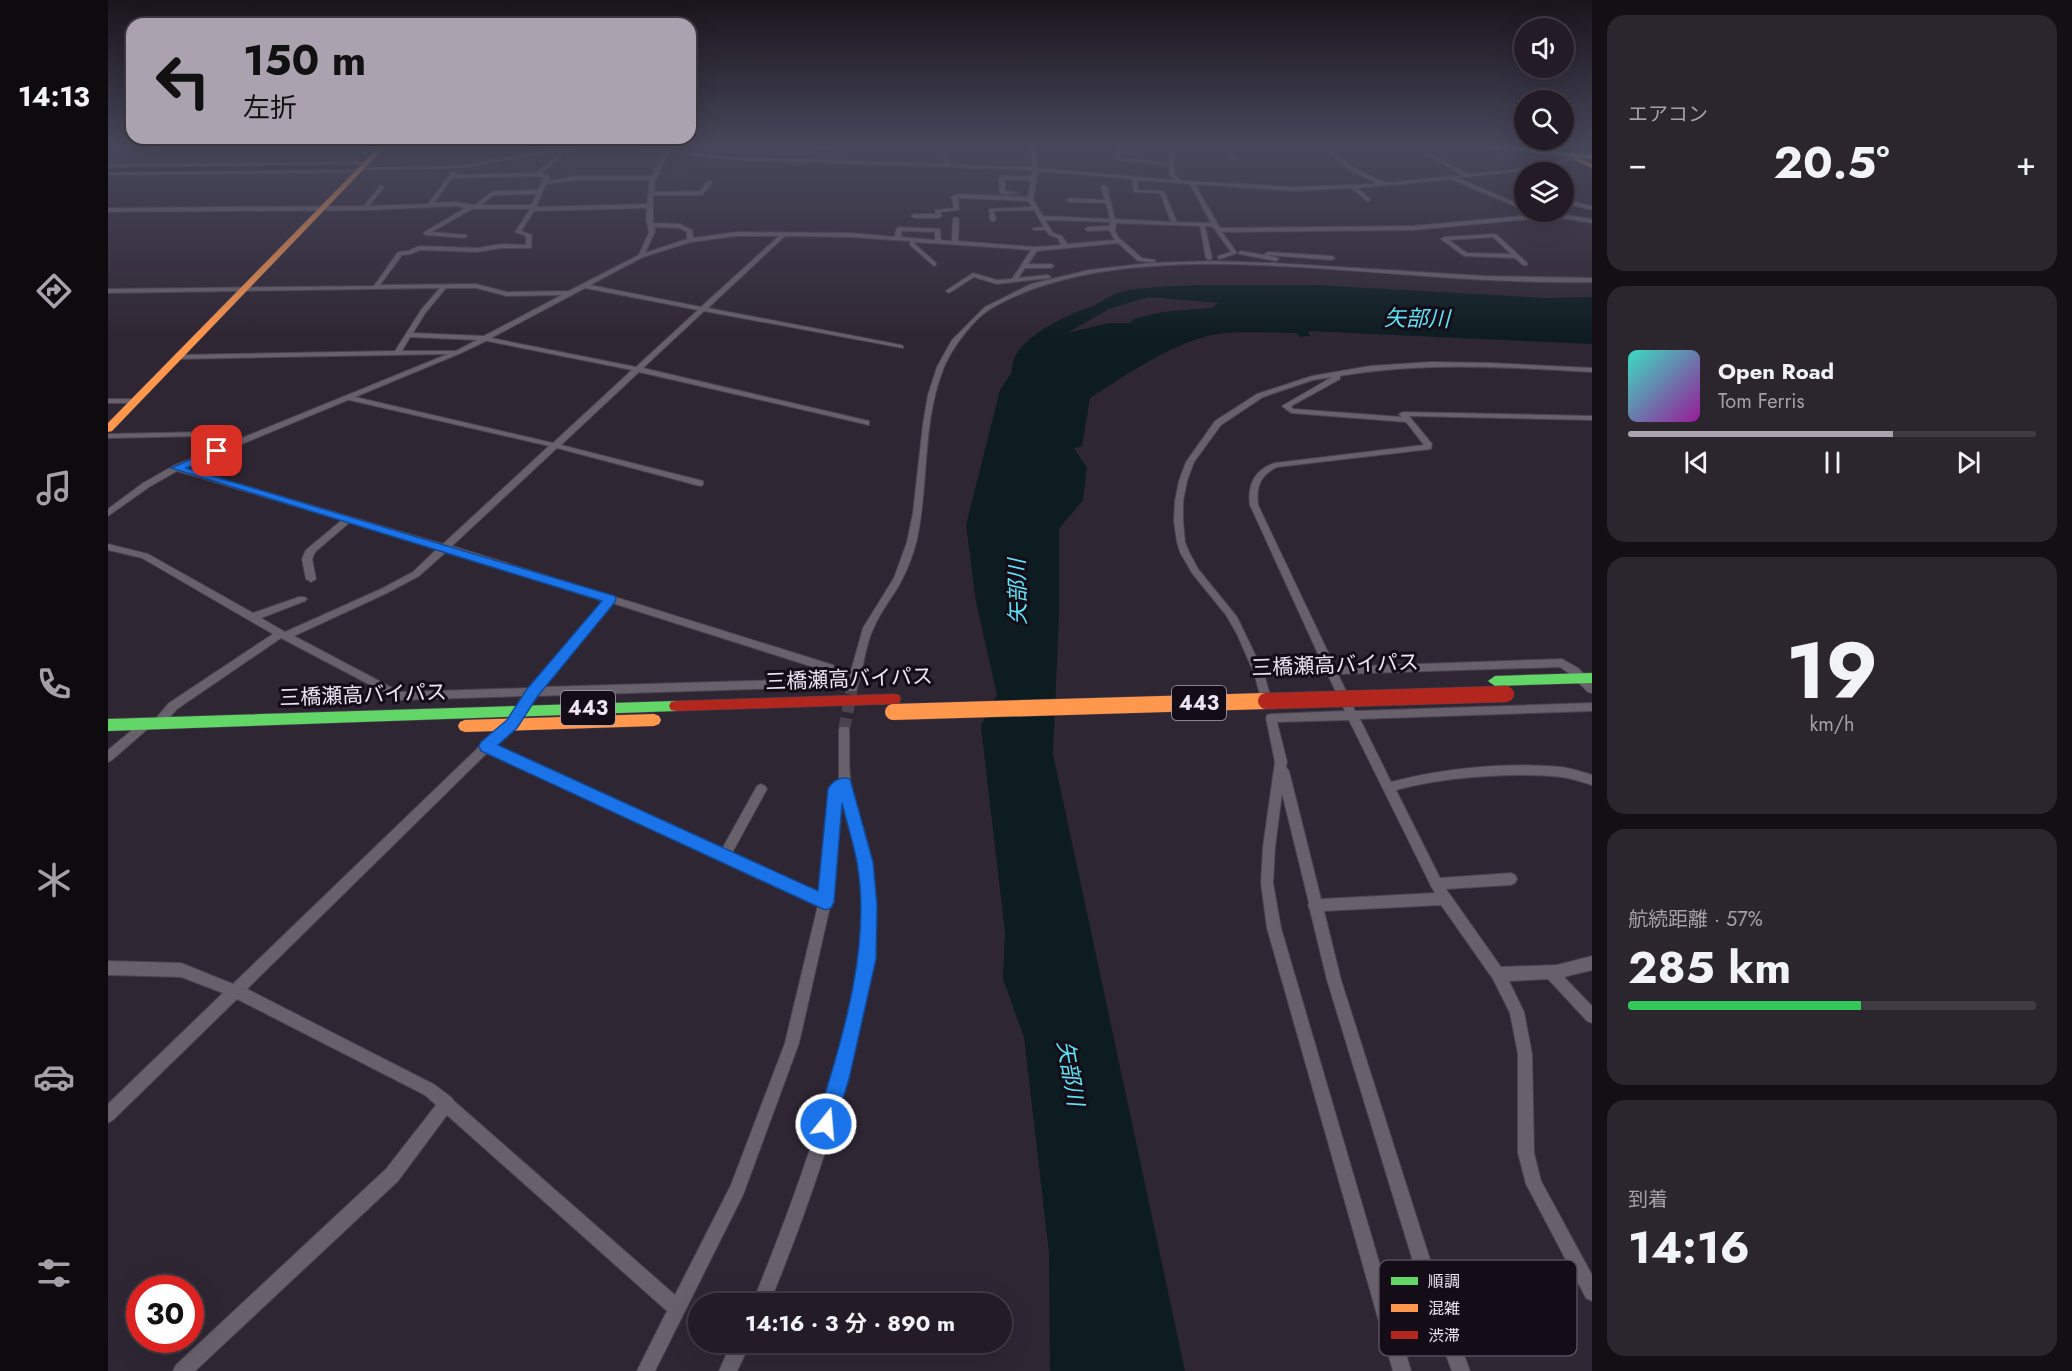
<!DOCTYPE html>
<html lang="ja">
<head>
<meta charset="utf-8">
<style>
  body { margin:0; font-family:Jost,"Noto Sans JP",sans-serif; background:#2b252e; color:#f1f3f6; height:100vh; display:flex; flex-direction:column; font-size:22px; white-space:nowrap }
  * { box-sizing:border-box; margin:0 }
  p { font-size:20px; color:#a3a1a7 }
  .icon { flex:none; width:33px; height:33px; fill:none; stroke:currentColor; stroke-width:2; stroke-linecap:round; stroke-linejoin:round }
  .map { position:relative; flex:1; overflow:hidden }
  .side { display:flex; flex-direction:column; gap:15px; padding:15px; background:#130f15; width:480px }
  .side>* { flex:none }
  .guide { position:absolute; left:18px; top:18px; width:570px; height:126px; border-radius:18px; box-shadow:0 6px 24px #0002,0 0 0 2px #403a43; background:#aba2b0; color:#111; overflow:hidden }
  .fabs { position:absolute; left:1406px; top:18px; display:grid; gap:12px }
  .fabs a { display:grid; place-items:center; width:60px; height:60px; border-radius:50%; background:#231c26; box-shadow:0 6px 24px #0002,0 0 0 2px #403a43; font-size:30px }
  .speed { position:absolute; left:18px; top:1275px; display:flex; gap:12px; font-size:30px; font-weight:700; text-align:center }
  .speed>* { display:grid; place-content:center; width:78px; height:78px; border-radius:50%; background:#231c26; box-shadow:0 6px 24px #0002,0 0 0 2px #403a43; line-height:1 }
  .speed .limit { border:9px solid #d22; background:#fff; color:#111 }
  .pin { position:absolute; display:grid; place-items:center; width:51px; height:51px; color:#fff; margin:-26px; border-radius:12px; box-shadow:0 3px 9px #0006 }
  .me { position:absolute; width:66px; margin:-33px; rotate:17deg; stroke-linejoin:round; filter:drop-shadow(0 0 4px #0008) }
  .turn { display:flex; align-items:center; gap:21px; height:126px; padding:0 18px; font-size:27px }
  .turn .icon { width:78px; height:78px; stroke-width:2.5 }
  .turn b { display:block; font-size:42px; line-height:51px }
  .big { font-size:45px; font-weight:700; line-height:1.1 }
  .side .widget { flex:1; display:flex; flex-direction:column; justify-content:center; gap:9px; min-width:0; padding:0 21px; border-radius:18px; background:#2b252e }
  .side .dial { align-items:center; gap:0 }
  .dial b { font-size:78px; line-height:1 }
  .song { display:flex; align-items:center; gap:18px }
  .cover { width:72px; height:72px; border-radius:9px; background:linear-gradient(135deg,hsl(170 70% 55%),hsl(300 70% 35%)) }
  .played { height:6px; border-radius:3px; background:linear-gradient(90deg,#aba2b0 65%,#403a43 65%) }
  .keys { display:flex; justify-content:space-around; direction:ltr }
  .heat { display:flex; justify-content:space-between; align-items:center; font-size:33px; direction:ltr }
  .charge { height:9px; border-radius:4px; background:linear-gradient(90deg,#34c759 57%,#403a43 0) }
  .trip { position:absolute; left:580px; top:1293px; width:324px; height:60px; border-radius:30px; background:#231c26; box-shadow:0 6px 24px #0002,0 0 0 2px #403a43; font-weight:700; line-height:60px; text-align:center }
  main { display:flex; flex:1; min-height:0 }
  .tabs { display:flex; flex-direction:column; width:108px; justify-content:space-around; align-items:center; background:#0e0b0f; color:#a3a1a7 }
  .tabs .icon { width:42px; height:42px }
  .tabs .active { color:#aba2b0 }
  .tabs b { font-size:27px; color:#f1f3f6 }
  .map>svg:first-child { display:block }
</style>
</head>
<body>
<main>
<nav class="tabs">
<b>14:13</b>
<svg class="icon active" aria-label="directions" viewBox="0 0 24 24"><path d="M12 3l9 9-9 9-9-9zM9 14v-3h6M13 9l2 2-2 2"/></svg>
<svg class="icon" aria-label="music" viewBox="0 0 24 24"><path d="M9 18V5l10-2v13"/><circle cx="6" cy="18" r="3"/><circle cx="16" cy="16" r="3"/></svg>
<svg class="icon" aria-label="phone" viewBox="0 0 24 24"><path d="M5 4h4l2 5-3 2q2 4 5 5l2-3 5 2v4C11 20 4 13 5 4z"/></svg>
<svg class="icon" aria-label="climate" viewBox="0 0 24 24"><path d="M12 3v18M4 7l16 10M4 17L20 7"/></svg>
<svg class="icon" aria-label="car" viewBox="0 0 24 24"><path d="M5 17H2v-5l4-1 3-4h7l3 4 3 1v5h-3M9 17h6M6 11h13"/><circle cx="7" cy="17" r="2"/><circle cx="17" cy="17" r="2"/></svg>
<svg class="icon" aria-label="filters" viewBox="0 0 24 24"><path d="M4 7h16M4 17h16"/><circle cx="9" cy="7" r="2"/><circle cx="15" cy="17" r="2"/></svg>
</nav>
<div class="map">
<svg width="1484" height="1371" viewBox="0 0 1484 1371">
  <rect width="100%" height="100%" fill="#2f2633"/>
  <!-- water -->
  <path fill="#0d1c20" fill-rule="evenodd" d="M249 165 246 169 0 172V168Z
    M1088 285H1207L1440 298 1484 297V344L1200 331 1202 336 1192 337 1188 333C1162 333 1134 331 1109 334 1067 341 1018 375 982 398L974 446 966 448 979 468 975 500 951 529V614L945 754 1077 1371H942L941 1253 916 1037 895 979 897 933 873 726 889 695 868 602 858 525 892 390 904 372C900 341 960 314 985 306 993 303 1000 296 1009 293 1033 286 1062 287 1088 285ZM1041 297 1110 303 1103 308 1054 312 1025 319 1023 323H1001L959 333 1001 309Z"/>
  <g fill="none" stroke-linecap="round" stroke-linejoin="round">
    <!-- stream -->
    <path stroke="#0d1c20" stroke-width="2" d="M245 167 352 166 452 147"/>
    <!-- street-tunnel -->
    <path stroke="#4c4250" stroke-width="12" stroke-dasharray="12 6" stroke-linecap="butt" d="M736 730 744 688"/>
    <defs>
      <path id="street" d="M454 147H462L452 158 432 173 441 176 440 181 470 176H544L556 152 528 147 558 149 559 147H563L562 150 614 157 838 164 833 151 835 150 837 151 843 165 925 167 922 147H926L930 168 1068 180 1061 174V166L1005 159 1011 147H1015L1010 158 1061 163 1062 147H1066V174L1074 181 1186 187 1270 184 1240 169 1216 147H1220L1244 167 1278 183 1354 175 1304 147H1309L1360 174 1412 169 1462 159 1441 147H1446L1470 159 1412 171 1349 178 1416 206V210L1343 179 1250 188 1262 199 1260 202 1244 188 1186 191 1087 184 1112 228 1305 226 1446 213 1484 219V223L1446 217 1305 230 1114 232 1129 253 1112 259 1110 258V256L1123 252 1105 227 1097 226 1104 258 1101 260 1098 258 1092 226 1008 223 1007 231 1010 237 1034 258 1047 260V262L1030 261 1010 243 929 251 920 264H943L946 266 943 268H917L910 278 940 275 943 277 942 278 889 284 866 277 841 293 838 291 839 290 865 273 889 280 904 279 923 250 807 242V244L828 263V265L826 266 802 245V241L742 237 677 236 600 308 793 345 795 346V348L596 311 535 368 761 421V425L531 372 453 445 595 481V485L592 486 449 448 344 546 725 665 726 668 721 672 504 603 435 687 741 678 755 628 786 578 799 542 805 513 815 424 820 395 829 367 844 340 877 307 923 284 981 270 1042 263 1105 261 1166 263 1376 276 1484 278V282C1424 283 1364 280 1304 275 1180 267 995 243 884 308 866 318 844 348 836 367 814 421 821 483 809 539 805 556 798 573 790 587 782 600 772 613 766 627 756 647 756 670 748 691H740L739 686 428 696 408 727 388 745 614 849 649 786 653 784 657 786 659 789 624 853 711 893 722 789 724 786 731 781V730L732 727H740L741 730C742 748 740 767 743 785 749 825 766 864 767 905 769 955 757 1005 745 1053 724 1139 695 1222 661 1304H644C678 1220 709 1137 732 1049 744 1003 756 954 755 905 754 867 741 830 733 793L723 902 691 1043 635 1195 547 1371H529L559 1311 339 1115 290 1181 87 1371H65L68 1365 278 1169 328 1105 317 1095 129 999 5 1120 0 1123V1104L115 993 73 977 0 975V961L73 963 125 984 375 743 400 721 416 696 291 700 173 638 69 709 53 727 49 728 44 725 4 760 0 762V750L35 721 39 720 44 723 61 703 165 634 34 558 0 550V544L40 554 145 613 191 597H197L199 599 197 601 153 618 177 632 273 589 305 572 330 548 242 522 207 552 204 559 208 579 203 582 198 579 194 559 198 550 234 520 69 471 41 487 0 516V509L35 483 65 466 340 354 71 359 68 357 71 355 287 351 313 310 332 288 0 293V289L266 286 290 252 300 251 311 246 370 248 393 244 418 245V236L407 232 422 209H364L324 232 358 235 359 236 356 238 318 235 315 233 357 208 348 206 263 210 0 212V208L256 206 273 185 276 187 261 206 320 204 344 172H348L347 175 428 173 448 156 454 150 353 168 253 170 251 172 0 175V173L250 170 252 168 353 166ZM561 152 614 159 925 170 924 176H894L891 178 892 193 895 195 910 193 897 191V180H923L920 197 850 194 843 197 846 208 827 210 828 214H806L803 216 806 218H831L834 216 832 212 851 210 850 198 920 201 924 207 881 209 882 220 885 222 888 220 886 211 926 210 936 227 925 228V230H938L941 235 950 238 953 245 927 247 850 241 851 219 848 217 845 219 844 241 833 240 832 229 791 227 788 229 787 237 742 233 629 232 585 238 584 230 572 224 545 223V195H594L605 182 600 181 592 191 546 192 547 181ZM930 171 1024 179 1026 192 1052 193 1063 222 1007 219 999 187 996 185 993 187 997 200 961 198 958 200 961 202 998 203 1002 219 935 216 925 199ZM429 176 436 178 430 190 385 191 367 205 348 202 326 203 344 178ZM470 180H542L539 204 428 207 438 184ZM1029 180 1082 184 1103 223 1069 222 1056 191 1030 190ZM429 194 423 205H373L386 195ZM539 208 538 219 541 232 531 255 461 291 399 292 368 284 272 285 294 255 303 254 312 250 370 252 393 248H423L424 235 413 231 426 211ZM937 220 1002 222V226L980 227 977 229 980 231 1001 230 1007 240 959 244 954 236 945 233ZM546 227 571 228 579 232V239L537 253 547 232ZM794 231 827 232V240L793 237ZM629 236H671L593 307 482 285 535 257 583 242ZM338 288H368L399 296 454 295 376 336 305 333 318 312ZM477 288 590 310 528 367 383 338ZM302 337 369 340 348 351H294ZM378 341H379L524 370 445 443 247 397 353 353ZM240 400H241L441 446 335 544 76 468ZM339 551 495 601 422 688 292 692 186 636 279 593 311 576ZM380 752 611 859 612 861 617 862 710 905 677 1043 623 1185 567 1295 346 1101 344 1098 327 1085 139 989Z
        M1117 147H1121L1128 160H1124Z
        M258 162 260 164 0 167V165Z
        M1455 199 1484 206V210L1455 203Z
        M1388 234 1419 263V265H1415L1407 258 1356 256 1333 239 1336 237ZM1385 237 1403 254 1359 253 1341 240Z
        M1133 251 1168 257 1171 259 1168 261 1131 254V252Z
        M1160 252 1224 256 1227 258 1224 260 1158 255 1157 254Z
        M1323 362 1383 363 1484 368V372C1400 367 1315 362 1232 376V379L1183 406 1185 409 1294 417 1291 414 1295 412 1484 416V420L1301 416 1324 444 1323 449 1169 467C1152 475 1148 487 1150 505L1227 667 1454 659 1470 668 1484 682V693L1480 692 1462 674 1452 667 1230 674 1247 711 1484 703V711L1252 719 1283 782C1335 768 1400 762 1453 767 1463 768 1474 772 1484 775V785C1474 782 1463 778 1453 777 1403 772 1336 777 1288 790L1332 878 1403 873 1407 875 1409 879 1407 883 1403 885 1338 889 1393 967 1449 965 1484 956V970L1456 977 1484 1006V1023L1479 1021 1440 979 1401 981 1416 1012 1424 1054 1426 1153 1433 1181 1484 1275V1301L1478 1298 1418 1184 1410 1153V1054L1402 1013 1385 979 1333 905 1216 911 1233 980 1333 1294 1362 1371H1344L1315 1294 1219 980 1202 910 1200 905 1201 903 1174 793 1167 847 1165 883 1173 928 1303 1371H1285L1159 928 1153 883 1155 847 1167 762 1158 718 1159 715 1163 714 1237 711 1220 675 1157 677 1164 703 1163 706H1155L1146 673 1129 634 1118 615 1084 573 1072 552 1069 542 1066 521 1067 501 1071 481 1078 462 1107 421 1149 394 1204 376 1262 366ZM1224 377 1174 406 1183 413 1298 422 1316 445 1167 463C1147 469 1139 485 1142 505L1216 667 1154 669 1129 617 1090 569 1081 552 1077 542 1075 521V501L1079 481 1086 462 1113 425 1155 397 1205 380ZM1241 720 1324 888 1327 893 1213 899 1181 771 1178 767 1179 762 1169 722Z
        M0 399H28L32 401 28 403H0Z
        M96 432 100 434 99 436 0 438V434Z
        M624 1342H643L629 1371H611Z"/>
      <path id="fast" d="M700 147H725L722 149Z
        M1376 147H1395L1484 155V159Z
        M1484 673V683L1387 686 1380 681 1387 676Z
        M568 701 573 702 575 706 573 710 568 711 0 731V719Z"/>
      <path id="slow" d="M271 147H277L4 431 0 432V423Z
        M1468 157 1484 164V168L1466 160Z
        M546 714 551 716 553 720 551 724 546 726 357 732 352 730 350 726 352 722 357 720Z"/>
      <path id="jam" d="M786 694 791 695 793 699 791 703 786 704 568 711 563 710 561 706 563 702 568 701Z"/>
    </defs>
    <!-- street casing -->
    <use href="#street" stroke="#4a424e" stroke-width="2"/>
    <!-- fast casing -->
    <use href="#fast" stroke="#4a424e" stroke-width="1"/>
    <!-- slow casing -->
    <use href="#slow" stroke="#4a424e" stroke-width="1"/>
    <!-- jam casing -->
    <use href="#jam" stroke="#4a424e" stroke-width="1"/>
    <!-- street -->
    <use href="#street" fill="#68616c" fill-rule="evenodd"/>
    <!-- fast -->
    <use href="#fast" fill="#63d668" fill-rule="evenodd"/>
    <!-- slow -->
    <use href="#slow" fill="#ff974d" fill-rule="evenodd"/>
    <!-- jam -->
    <use href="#jam" fill="#b3261e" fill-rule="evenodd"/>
    <defs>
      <path id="slow-bridge" d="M785 712 1158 701"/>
      <path id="jam-bridge" d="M1158 701 1398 694"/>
    </defs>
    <!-- slow-bridge casing -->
    <use href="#slow-bridge" stroke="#4a424e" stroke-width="17" stroke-linecap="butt"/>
    <!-- jam-bridge casing -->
    <use href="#jam-bridge" stroke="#4a424e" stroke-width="17" stroke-linecap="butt"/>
    <!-- slow-bridge -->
    <use href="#slow-bridge" stroke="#ff974d" stroke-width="16"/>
    <!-- jam-bridge -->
    <use href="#jam-bridge" stroke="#b3261e" stroke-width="16"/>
  </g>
  <!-- sky -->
  <linearGradient id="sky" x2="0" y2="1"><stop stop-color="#1a151c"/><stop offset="0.43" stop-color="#47475b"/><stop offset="1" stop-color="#47475b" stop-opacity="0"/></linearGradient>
  <rect width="1484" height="339" fill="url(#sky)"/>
  <!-- route -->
  <path fill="#1a73e8" stroke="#114b97" stroke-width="1.5" d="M109 448 114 451 113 453 78 468 507 596 508 599 507 602 429 697 409 728 390 745 710 891 720 789C724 781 733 776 742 779L765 862 769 905 768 959 741 1079 725 1131 718 1134 711 1131 708 1124C733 1042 764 948 749 862 745 842 739 823 734 803L726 902 723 908 717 910 373 751 371 746 373 742 399 720 419 689 494 601 63 468Z"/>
  <g text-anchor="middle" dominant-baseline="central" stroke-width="6" stroke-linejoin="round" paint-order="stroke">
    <!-- shield labels -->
    <g fill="#140d18" stroke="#ada4b2" stroke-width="1.5">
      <rect x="1064" y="686" width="54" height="34" rx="4.5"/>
      <rect x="453" y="691" width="54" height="34" rx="4.5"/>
    </g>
    <g font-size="20" font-weight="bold" fill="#eee4f4">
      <text x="1091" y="703">443</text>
      <text x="480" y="708">443</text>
    </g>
    <!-- street labels -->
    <g font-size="21" fill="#eee4f4" stroke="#140d18">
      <text transform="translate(1227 665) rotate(-2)">三橋瀬高バイパス</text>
      <text transform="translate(741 679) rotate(-2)">三橋瀬高バイパス</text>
      <text transform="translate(255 695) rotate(-2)">三橋瀬高バイパス</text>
    </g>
    <!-- water labels -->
    <g font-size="22" font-style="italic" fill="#5de3f5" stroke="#140d18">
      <text transform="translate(1309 318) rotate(1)">矢部川</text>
      <text transform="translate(909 592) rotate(-91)">矢部川</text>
      <text transform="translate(963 1073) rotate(80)">矢部川</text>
    </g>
  </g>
  <!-- legend -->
  <rect x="1271" y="1260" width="198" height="96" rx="9" fill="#140d18" stroke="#554e5a" stroke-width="1.5"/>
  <rect x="1283" y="1277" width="27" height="8" fill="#63d668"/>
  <rect x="1283" y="1304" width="27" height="8" fill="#ff974d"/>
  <rect x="1283" y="1331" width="27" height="8" fill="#b3261e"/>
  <g font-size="16" fill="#eee4f4">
    <text x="1320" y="1287">順調</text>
    <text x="1320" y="1314">混雑</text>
    <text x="1320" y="1341">渋滞</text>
  </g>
</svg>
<div class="fabs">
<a><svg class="icon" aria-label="sound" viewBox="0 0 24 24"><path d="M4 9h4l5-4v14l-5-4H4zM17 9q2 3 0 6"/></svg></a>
<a><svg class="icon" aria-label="search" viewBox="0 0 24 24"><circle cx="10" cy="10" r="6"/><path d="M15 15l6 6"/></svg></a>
<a><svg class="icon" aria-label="layers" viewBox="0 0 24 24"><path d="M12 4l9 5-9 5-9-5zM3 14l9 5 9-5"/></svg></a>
</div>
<div class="speed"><div class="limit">30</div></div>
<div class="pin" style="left:109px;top:451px;background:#d93025"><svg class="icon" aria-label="arrive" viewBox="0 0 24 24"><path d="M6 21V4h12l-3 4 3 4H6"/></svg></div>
<svg class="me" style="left:718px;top:1124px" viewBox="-20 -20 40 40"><circle r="17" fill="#1a73e8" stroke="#fff" stroke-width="3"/><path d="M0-11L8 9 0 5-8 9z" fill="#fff"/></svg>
<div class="trip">14:16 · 3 分 · 890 m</div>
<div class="guide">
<div class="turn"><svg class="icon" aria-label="left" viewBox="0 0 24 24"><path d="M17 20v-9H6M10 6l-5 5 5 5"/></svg><div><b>150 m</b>左折</div></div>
</div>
</div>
<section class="side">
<div class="widget"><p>エアコン</p>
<div class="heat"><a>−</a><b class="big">20.5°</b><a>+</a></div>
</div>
<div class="widget">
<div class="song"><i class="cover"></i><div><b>Open Road</b><p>Tom Ferris</p></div></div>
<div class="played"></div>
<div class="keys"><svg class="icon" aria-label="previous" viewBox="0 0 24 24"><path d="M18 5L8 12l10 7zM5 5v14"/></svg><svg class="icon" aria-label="pause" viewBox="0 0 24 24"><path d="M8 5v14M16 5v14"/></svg><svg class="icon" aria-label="next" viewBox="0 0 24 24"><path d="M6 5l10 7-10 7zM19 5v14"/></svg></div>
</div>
<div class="widget dial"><b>19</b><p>km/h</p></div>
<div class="widget"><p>航続距離 · 57%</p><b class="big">285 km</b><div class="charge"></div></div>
<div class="widget"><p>到着</p><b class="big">14:16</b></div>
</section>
</main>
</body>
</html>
